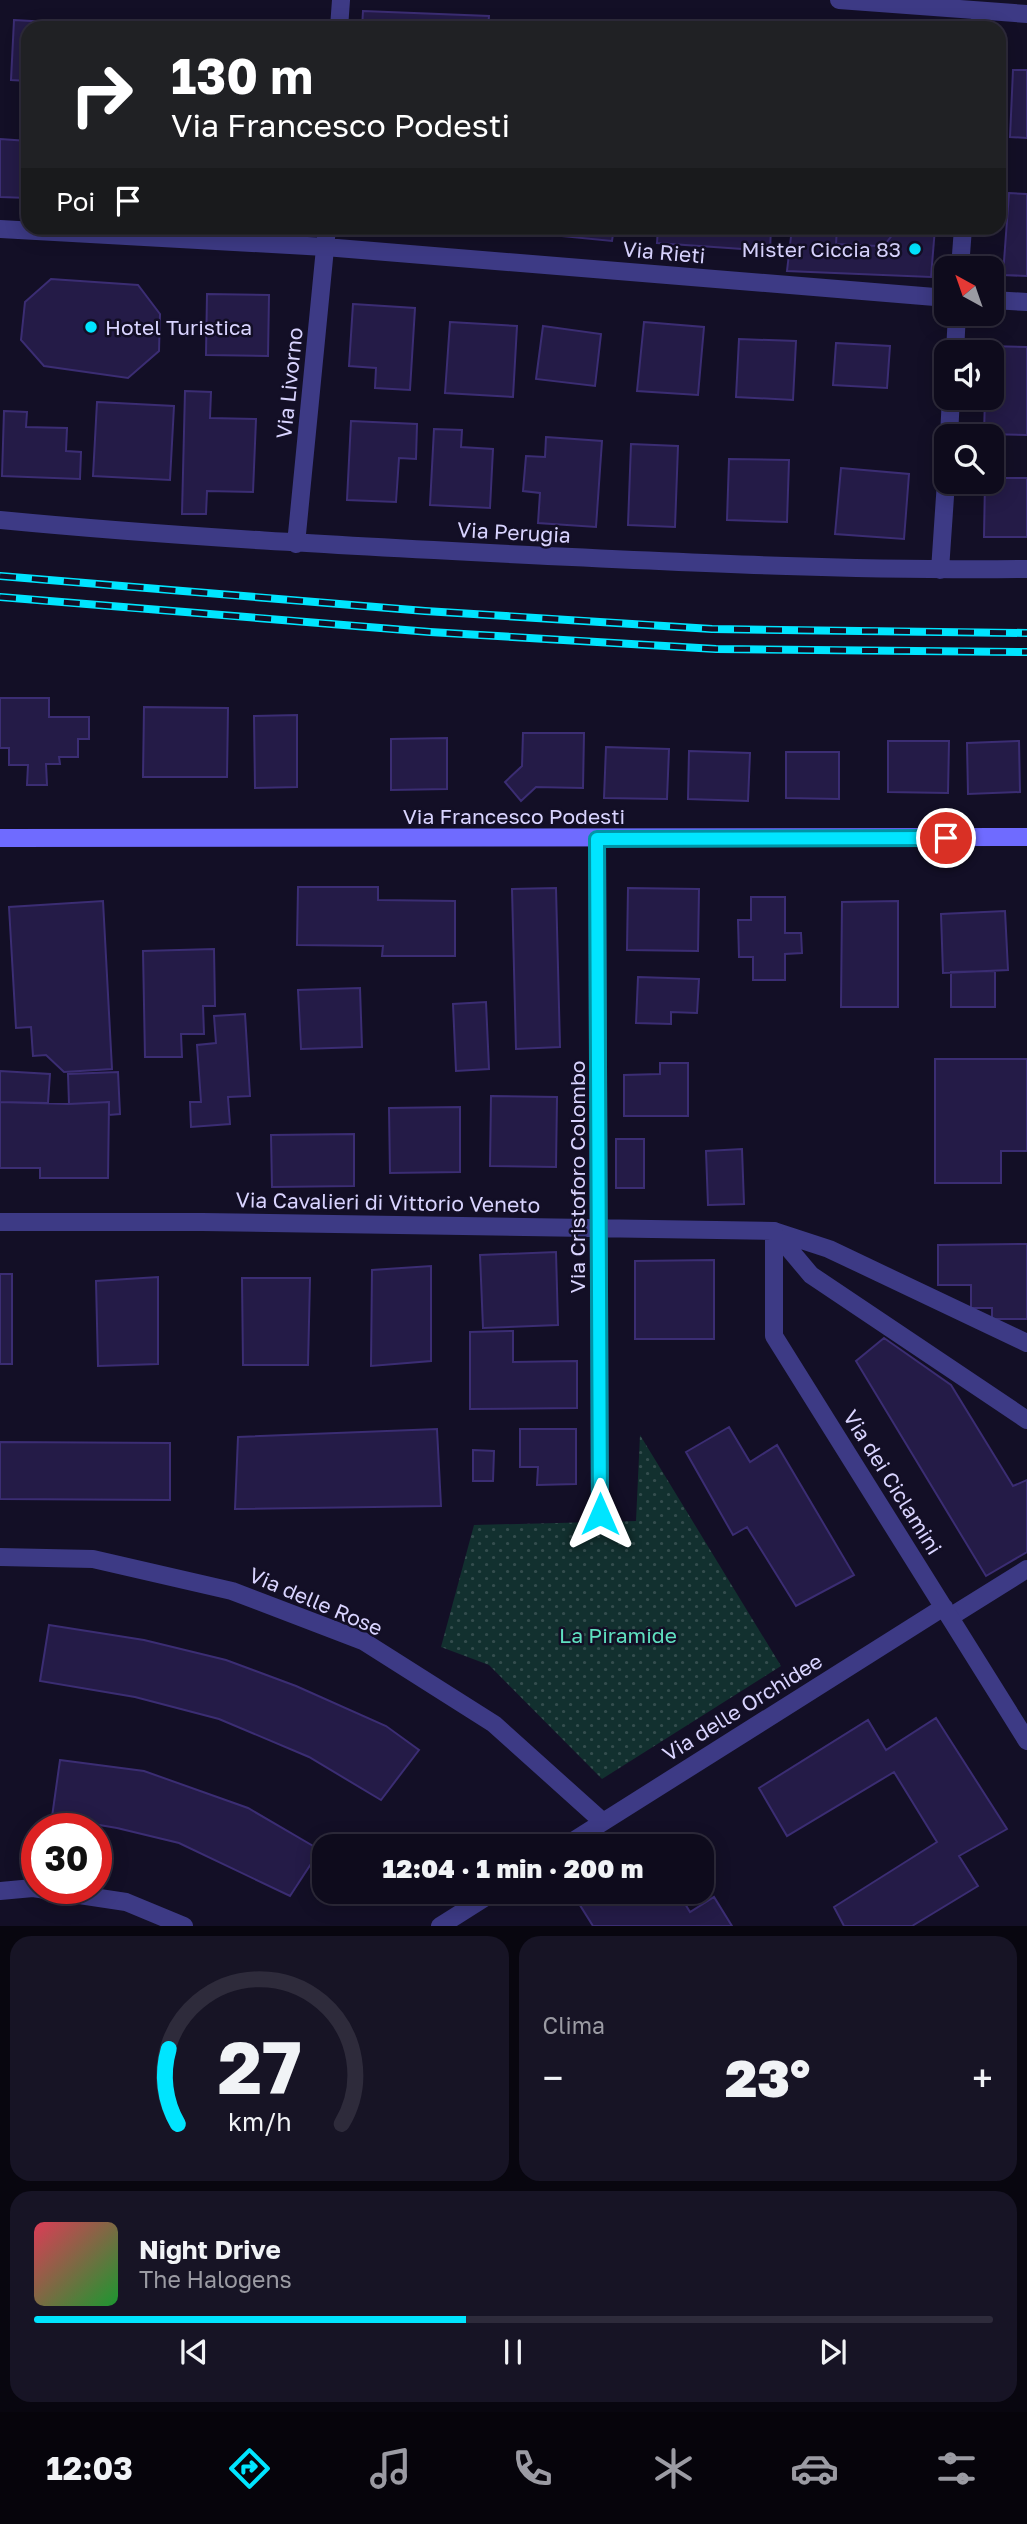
<!DOCTYPE html>
<html lang="it">
<head>
<meta charset="utf-8">
<style>
  body { margin:0; font-family:"Golos Text",sans-serif; background:#171425; color:#f1f3f6; height:100vh; display:flex; flex-direction:column; font-size:26px; white-space:nowrap }
  * { box-sizing:border-box; margin:0 }
  p { font-size:23px; color:#9b9ba3 }
  .icon { flex:none; width:38px; height:38px; fill:none; stroke:currentColor; stroke-width:2; stroke-linecap:round; stroke-linejoin:round }
  .map { position:relative; height:1926px; overflow:hidden }
  .details { display:flex; flex-direction:column; gap:10px; padding:10px; background:#08060f; flex:1 }
  .details>* { flex:none }
  .top-card { position:absolute; left:21px; top:21px; width:985px; height:214px; border-radius:21px; box-shadow:0 4px 18px #0003,0 0 0 2px #2e2b3b; background:#202124; color:#fff; overflow:hidden }
  .needle { width:46px; rotate:320deg }
  .fabs { position:absolute; left:934px; top:256px; display:grid; gap:14px }
  .fabs a { display:grid; place-items:center; width:70px; height:70px; border-radius:14px; background:#0e0b1c; box-shadow:0 4px 18px #0003,0 0 0 2px #2e2b3b; font-size:35px }
  .speed { position:absolute; left:21px; top:1813px; display:flex; gap:14px; font-size:35px; font-weight:700; text-align:center }
  .speed>* { display:grid; place-content:center; width:91px; height:91px; border-radius:50%; background:#0e0b1c; box-shadow:0 4px 18px #0003,0 0 0 2px #2e2b3b; line-height:1 }
  .speed .limit { border:10px solid #d22; background:#fff; color:#111 }
  .pin { position:absolute; display:grid; place-items:center; width:60px; height:60px; color:#fff; margin:-30px; border:4px solid #fff; border-radius:50%; box-shadow:0 2px 7px #0007 }
  .me { position:absolute; width:77px; margin:-38px; rotate:0deg; stroke-linejoin:round; filter:drop-shadow(0 0 5px #0008) }
  .turn { display:flex; align-items:center; gap:24px; height:147px; padding:0 35px; font-size:32px }
  .turn .icon { width:91px; height:91px; stroke-width:2.5 }
  .turn b { display:block; font-size:49px; line-height:60px }
  .then { display:flex; align-items:center; height:66px; padding:0 35px; background:#0003; gap:14px; font-size:26px }
  .big { font-size:52px; font-weight:800; line-height:1.1 }
  .details .card { flex:1; display:flex; flex-direction:column; justify-content:center; gap:10px; min-width:0; padding:0 24px; border-radius:21px; background:#171425 }
  .details .dial { align-items:center; gap:0 }
  .dial svg { height:182px; overflow:visible; fill:none; stroke:#2e2b3b; stroke-width:7; stroke-linecap:round; text-anchor:middle }
  .dial text { fill:#f1f3f6; stroke:none }
  .song { display:flex; align-items:center; gap:21px }
  .cover { width:84px; height:84px; border-radius:10px; background:linear-gradient(135deg,hsl(350 70% 55%),hsl(130 70% 35%)) }
  .played { height:7px; border-radius:4px; background:linear-gradient(90deg,#00e5ff 45%,#2e2b3b 45%) }
  .keys { display:flex; justify-content:space-around; direction:ltr }
  .heat { display:flex; justify-content:space-between; align-items:center; font-size:38px; direction:ltr }
  .details .tiles { flex:1; display:grid; gap:10px; grid-template-columns:1fr 1fr }
  .card:last-child { grid-column:span 2 }
  .trip { position:absolute; left:312px; top:1834px; width:402px; height:70px; border-radius:21px; background:#0e0b1c; box-shadow:0 4px 18px #0003,0 0 0 2px #2e2b3b; font-weight:800; line-height:70px; text-align:center }
  .menu { display:flex; height:112px; justify-content:space-around; align-items:center; background:#06040b; color:#9b9ba3 }
  .menu .icon { width:49px; height:49px }
  .menu .active { color:#00e5ff }
  .menu b { font-size:32px; color:#f1f3f6 }
  .map>svg:first-child { display:block }
</style>
</head>
<body>
<div class="map">
<svg width="1027" height="1926" viewBox="0 0 1027 1926">
  <defs>
    <pattern id="park-dots" width="8" height="8" patternUnits="userSpaceOnUse" patternTransform="scale(1.75)"><rect width="8" height="8" fill="#12302f"/><path d="M2 2h.1M6 6h.1" fill="none" stroke="#344d4e" stroke-width="1.8" stroke-linecap="round"/></pattern>
  </defs>
  <rect width="100%" height="100%" fill="#130f26"/>
  <!-- park -->
  <path fill="url(#park-dots)" d="M640 1435 781 1666 602 1779 489 1665 441 1647 474 1525 636 1521Z"/>
  <!-- building -->
  <path fill="#241b47" stroke="#3b2d73" stroke-width="2" d="M363 11 489 16 488 28H362Z
    M14 20 157 28H28V81L11 80Z
    M1013 70H1027V138L1010 137Z
    M0 139 28 141V198L0 197Z
    M1009 193 1027 194V276L1003 275Z
    M501 228H614L612 241 501 230Z
    M658 228H771L770 251 657 243Z
    M792 228H837L836 244 878 246 886 243 893 234 894 228H935L931 277 787 271Z
    M837 228H894L893 234 886 243 878 246 836 244Z
    M51 279 138 285 160 314 159 351 128 378 44 366 21 340 25 302Z
    M207 294 269 295 268 356 206 355Z
    M353 304 415 308 410 390 375 388 376 368 349 366Z
    M450 322 517 326 513 397 445 393Z
    M644 322 704 327 698 395 637 391Z
    M543 326 601 334 595 386 536 379Z
    M739 339 796 341 793 400 736 397Z
    M836 343 890 346 887 388 833 385Z
    M986 346 1027 347V435L984 434 985 397H992V352H986Z
    M185 391 211 392 210 418 256 419 253 492 207 491 206 514H182Z
    M97 402 174 406 170 480 93 476Z
    M4 411 27 412 26 427 67 428 66 451 81 452 80 479 2 476Z
    M351 421 417 424 416 459 399 458 396 502 347 500Z
    M434 429 462 430 461 447 493 449 490 508 430 505Z
    M546 437 602 441 596 527 538 523 540 493 523 491 526 456 545 457Z
    M631 444 678 446 675 527 628 525Z
    M729 459 789 460 787 522 727 520Z
    M841 468 909 474 904 539 835 534Z
    M992 478H1027V537H984L985 481H992Z
    M0 698H49V717H89V739H78V757H59L60 764H46L47 785H27L28 765H9V748H0Z
    M144 707 228 708 227 777H143Z
    M297 715V787L255 788 254 716Z
    M523 733H584L583 788 536 787 521 801 505 782 522 766Z
    M447 738V789L391 790V739Z
    M888 741H949L948 793 888 792Z
    M1019 741 1020 792 968 794 967 743Z
    M606 747 669 749 667 799 604 798Z
    M689 751 750 753 748 801 688 799Z
    M786 752H839V799L786 798Z
    M298 887H378V900L455 901V956H382L383 946 297 945Z
    M556 888 560 1047 516 1049 512 889Z
    M628 888 699 889 698 951 627 950Z
    M751 897H785V933H801L802 953 785 954V980H753V957H739L738 920H751Z
    M103 901 112 1069 64 1072 46 1055 33 1056 31 1027 16 1028 9 907Z
    M898 901V1007H841L842 902Z
    M1005 911 1008 970 943 973 941 914Z
    M214 949 215 1006H203L204 1034H181L182 1057H145L143 951Z
    M995 971V1007H951V972Z
    M638 977 699 979 697 1013 671 1012V1024L636 1023Z
    M360 988 362 1047 301 1049 298 990Z
    M486 1002 489 1069 456 1071 453 1004Z
    M245 1014 250 1096 228 1097 230 1124 191 1127 190 1102H201L197 1045 216 1043 214 1016Z
    M935 1059H1027V1151H1001V1183H935Z
    M660 1063H688V1116H624V1075L660 1074Z
    M0 1071 50 1074 48 1103 0 1102Z
    M118 1072 120 1114 109 1115V1102L69 1104 68 1074Z
    M491 1096 557 1097 556 1167 490 1166Z
    M0 1102 69 1104 109 1102 108 1178H40V1168H0Z
    M460 1107V1172L390 1173 389 1108Z
    M354 1134V1186L272 1187 271 1135Z
    M616 1139H644V1188H616Z
    M742 1149 744 1204 708 1205 706 1151Z
    M1027 1244V1319H992V1308H971V1285H938V1245Z
    M556 1252 558 1325 483 1328 480 1255Z
    M714 1260V1339H635V1261Z
    M431 1266V1361L371 1366 372 1270Z
    M0 1274H12V1364H0Z
    M158 1277V1364L98 1366 96 1281Z
    M242 1278H310L308 1365H243Z
    M513 1331V1362L577 1361V1408L470 1409V1332Z
    M884 1338 951 1385 1013 1486 1027 1480V1552L986 1576 856 1361Z
    M729 1427 750 1462 777 1445 854 1575 796 1606 747 1527 733 1535 686 1452Z
    M437 1429 441 1506 235 1509 238 1437Z
    M520 1429H576V1484L537 1485 538 1467H520Z
    M0 1442 170 1443V1500L0 1499Z
    M473 1450 494 1451 493 1481H473Z
    M49 1625 144 1640 226 1660 296 1686 386 1726 419 1750 381 1800 309 1757 219 1719 135 1697 40 1681Z
    M936 1718 1007 1829 959 1856 978 1886 912 1926H844L834 1907 937 1842 894 1772 787 1836 759 1788 868 1720 886 1750Z
    M60 1760 144 1771 248 1808 320 1850 290 1896 179 1843 117 1828 52 1817Z
    M596 1892H678L690 1912 714 1897 732 1926H593L578 1902Z"/>
  <g fill="none" stroke-linecap="round" stroke-linejoin="round">
    <!-- service -->
    <path stroke="#3d3a85" stroke-width="18" d="M774 1231 811 1275 1027 1420
      M774 1231 829 1249 1027 1343
      M950 1617 1027 1569"/>
    <!-- minor -->
    <path stroke="#3d3a85" stroke-width="18" d="M339 28 341 0
      M979 28 981 12
      M0 229 325 247 947 298
      M960 268 963 228
      M992 300 1027 302
      M955 352 957 313
      M949 436 951 397
      M0 520C176 537 352 546 529 555 695 563 861 571 1027 569
      M296 544 327 228
      M940 570 947 467
      M597 839 600 1514
      M0 1222H202L774 1231V1336L1027 1741
      M0 1557 93 1559 232 1591 363 1641 494 1724 603 1822
      M565 1846 944 1607
      M0 1891 33 1888 126 1902 184 1926
      M440 1926 494 1892"/>
    <!-- tertiary -->
    <path stroke="#3d3a85" stroke-width="18" d="M839 0 1027 14"/>
    <!-- secondary -->
    <path stroke="#6f6bff" stroke-width="18" d="M0 838 1027 837"/>
    <defs>
      <path id="rail" d="M0 576 425 611 712 629 1027 633
        M0 597 430 632 716 649 1027 652"/>
    </defs>
    <!-- rail casing -->
    <use href="#rail" stroke="#00e5ff" stroke-width="8"/>
    <!-- rail -->
    <use href="#rail" stroke="#130f26" stroke-width="5" stroke-dasharray="16" stroke-linecap="butt"/>
  </g>
  <g fill="none" stroke-linecap="round" stroke-linejoin="round">
    <defs>
      <path id="route" d="M600 1514 597 839 946 838"/>
    </defs>
    <!-- route casing -->
    <use href="#route" stroke="#0095a6" stroke-width="18"/>
    <!-- route -->
    <use href="#route" stroke="#00e5ff" stroke-width="12"/>
  </g>
  <!-- markers -->
  <g fill="#00e5ff" stroke="#130f26" stroke-width="2.5">
    <circle cx="915" cy="249" r="7"/>
    <circle cx="91" cy="327" r="7"/>
  </g>
  <g text-anchor="middle" dominant-baseline="central" stroke-width="5" stroke-linejoin="round" paint-order="stroke">
    <!-- poi labels -->
    <g font-size="21" fill="#d9d4ff" stroke="#130f26" text-anchor="end">
      <text x="901" y="249">Mister Ciccia 83</text>
      <text x="105" y="327" text-anchor="start">Hotel Turistica</text>
    </g>
    <!-- street labels -->
    <g font-size="21" fill="#d9d4ff" stroke="#130f26">
      <text transform="translate(664 252) rotate(5)">Via Rieti</text>
      <text transform="translate(289 383) rotate(-84)">Via Livorno</text>
      <text transform="translate(514 532) rotate(3)">Via Perugia</text>
      <text x="514" y="816">Via Francesco Podesti</text>
      <text transform="translate(577 1177) rotate(-90)">Via Cristoforo Colombo</text>
      <text transform="translate(388 1202) rotate(1)">Via Cavalieri di Vittorio Veneto</text>
      <text transform="translate(893 1482) rotate(58)">Via dei Ciclamini</text>
      <text transform="translate(316 1601) rotate(23)">Via delle Rose</text>
      <text transform="translate(742 1707) rotate(-32)">Via delle Orchidee</text>
    </g>
    <!-- park labels -->
    <g font-size="21" fill="#5fe0c0" stroke="#130f26">
      <text x="618" y="1635">La Piramide</text>
    </g>
  </g>
</svg>
<div class="fabs">
<a><svg class="needle" viewBox="-14 -14 28 28"><path d="M0-13l5 13h-10z" fill="#e53935"/><path d="M0 13l5-13h-10z" fill="#9b9ba3"/></svg></a>
<a><svg class="icon" aria-label="sound" viewBox="0 0 24 24"><path d="M4 9h4l5-4v14l-5-4H4zM17 9q2 3 0 6"/></svg></a>
<a><svg class="icon" aria-label="search" viewBox="0 0 24 24"><circle cx="10" cy="10" r="6"/><path d="M15 15l6 6"/></svg></a>
</div>
<div class="speed"><div class="limit">30</div></div>
<div class="pin" style="left:946px;top:838px;background:#d93025"><svg class="icon" aria-label="arrive" viewBox="0 0 24 24"><path d="M6 21V4h12l-3 4 3 4H6"/></svg></div>
<svg class="me" style="left:600px;top:1514px" viewBox="-20 -20 40 40"><path d="M0-17L14 15 0 8-14 15z" fill="#00e5ff" stroke="#fff" stroke-width="4"/></svg>
<div class="trip">12:04 · 1 min · 200 m</div>
<div class="top-card">
<div class="turn"><svg class="icon" aria-label="right" viewBox="0 0 24 24"><path d="M7 20v-9h11M14 6l5 5-5 5"/></svg><div><b>130 m</b>Via Francesco Podesti</div></div>
<div class="then">Poi<svg class="icon" aria-label="arrive" viewBox="0 0 24 24"><path d="M6 21V4h12l-3 4 3 4H6"/></svg></div>
</div>
</div>
<section class="details">
<div class="tiles">
<div class="card dial"><svg viewBox="0 0 100 80">
<path d="M14 69A42 42 0 1 1 86 69"/>
<path d="M14 69A42 42 0 0 1 10 36" stroke="#00e5ff"/>
<text x="50" y="56" font-size="32" font-weight="700">27</text>
<text x="50" y="72" font-size="11">km/h</text>
</svg></div>
<div class="card"><p>Clima</p>
<div class="heat"><a>−</a><b class="big">23°</b><a>+</a></div>
</div>
<div class="card">
<div class="song"><i class="cover"></i><div><b>Night Drive</b><p>The Halogens</p></div></div>
<div class="played"></div>
<div class="keys"><svg class="icon" aria-label="previous" viewBox="0 0 24 24"><path d="M18 5L8 12l10 7zM5 5v14"/></svg><svg class="icon" aria-label="pause" viewBox="0 0 24 24"><path d="M8 5v14M16 5v14"/></svg><svg class="icon" aria-label="next" viewBox="0 0 24 24"><path d="M6 5l10 7-10 7zM19 5v14"/></svg></div>
</div>
</div>
</section>
<nav class="menu">
<b>12:03</b>
<svg class="icon active" aria-label="directions" viewBox="0 0 24 24"><path d="M12 3l9 9-9 9-9-9zM9 14v-3h6M13 9l2 2-2 2"/></svg>
<svg class="icon" aria-label="music" viewBox="0 0 24 24"><path d="M9 18V5l10-2v13"/><circle cx="6" cy="18" r="3"/><circle cx="16" cy="16" r="3"/></svg>
<svg class="icon" aria-label="phone" viewBox="0 0 24 24"><path d="M5 4h4l2 5-3 2q2 4 5 5l2-3 5 2v4C11 20 4 13 5 4z"/></svg>
<svg class="icon" aria-label="climate" viewBox="0 0 24 24"><path d="M12 3v18M4 7l16 10M4 17L20 7"/></svg>
<svg class="icon" aria-label="car" viewBox="0 0 24 24"><path d="M5 17H2v-5l4-1 3-4h7l3 4 3 1v5h-3M9 17h6M6 11h13"/><circle cx="7" cy="17" r="2"/><circle cx="17" cy="17" r="2"/></svg>
<svg class="icon" aria-label="filters" viewBox="0 0 24 24"><path d="M4 7h16M4 17h16"/><circle cx="9" cy="7" r="2"/><circle cx="15" cy="17" r="2"/></svg>
</nav>
</body>
</html>
